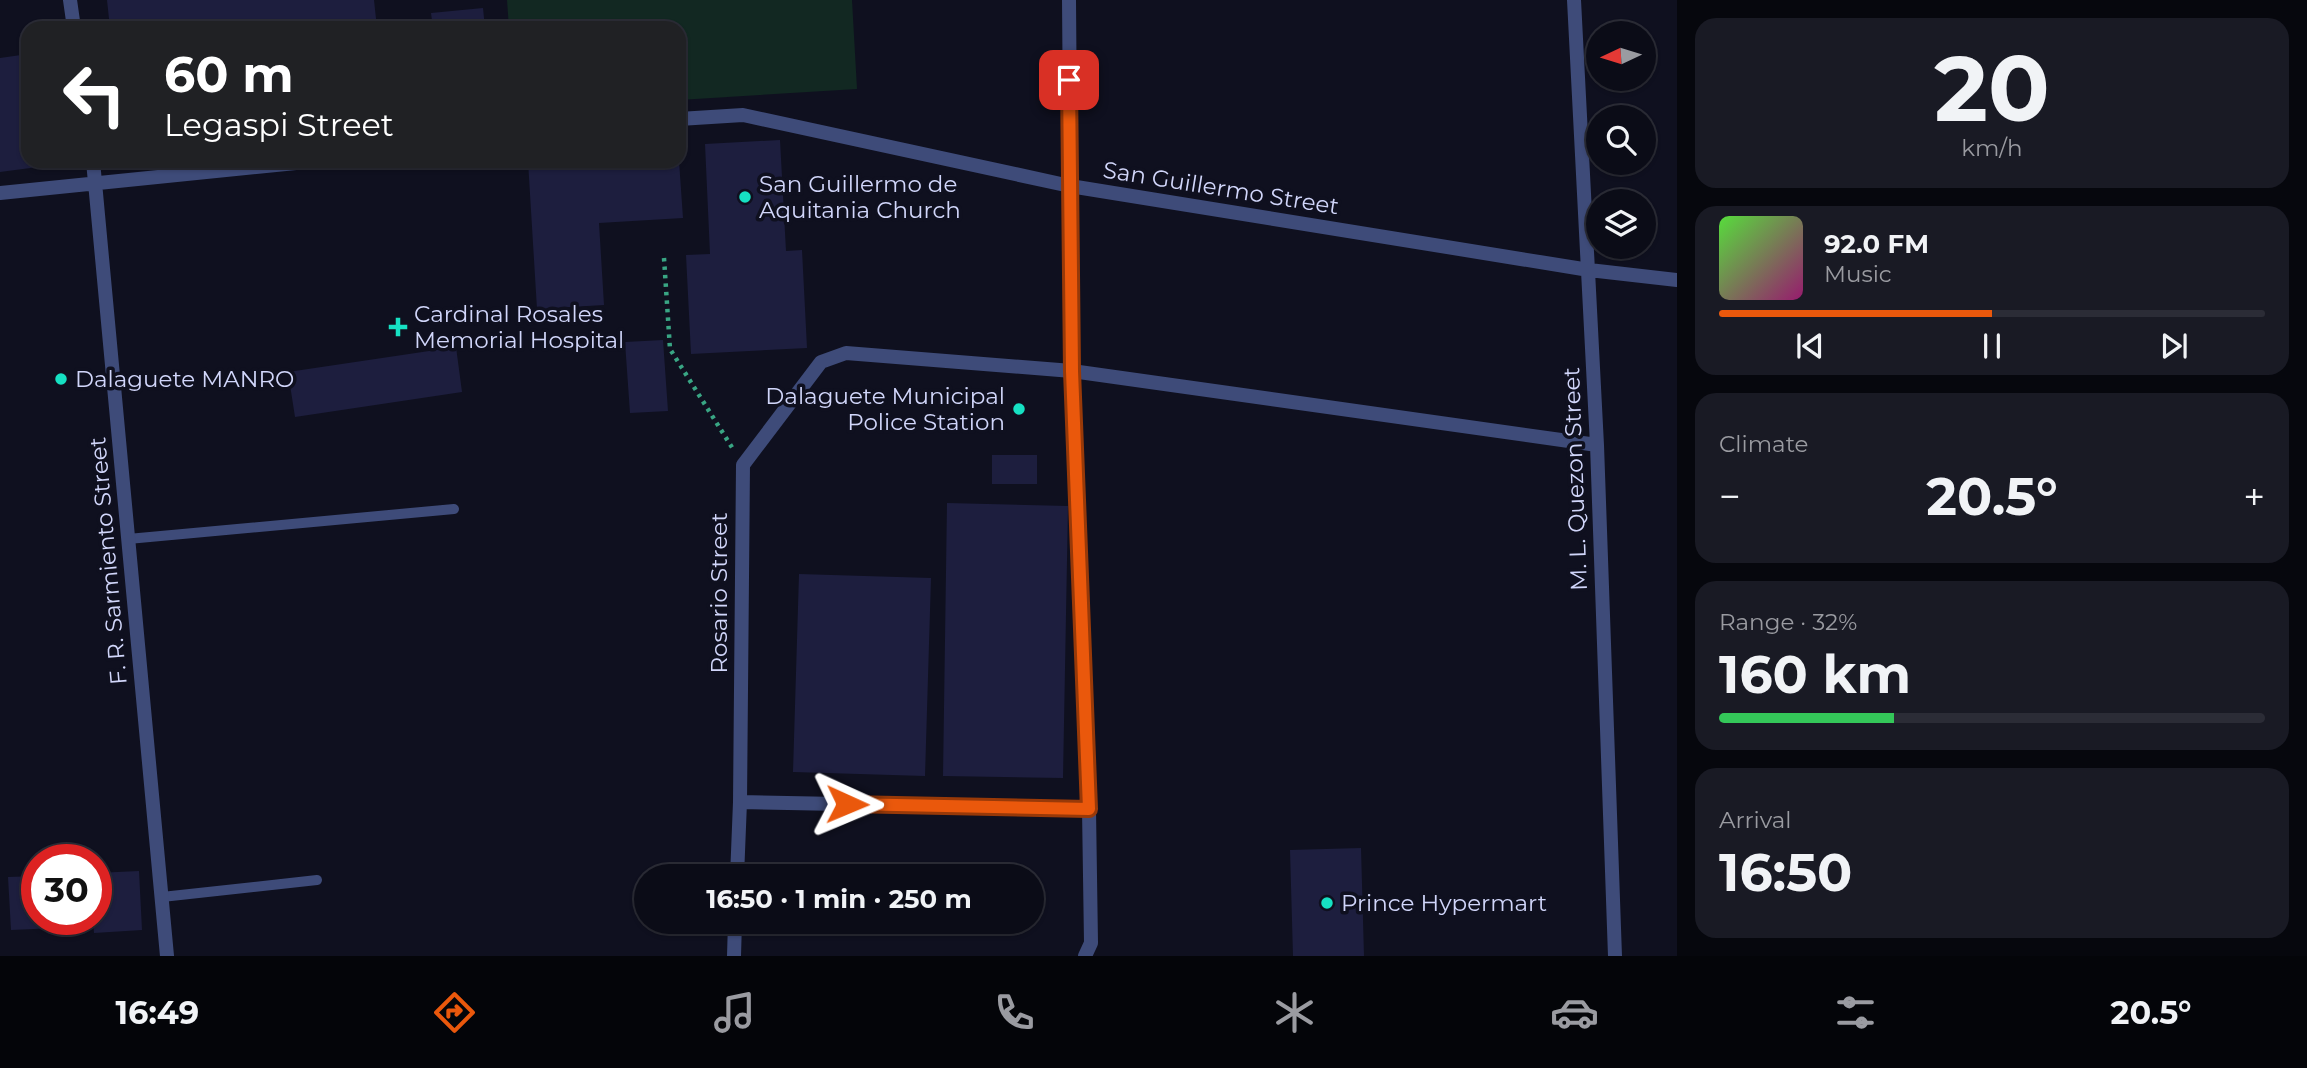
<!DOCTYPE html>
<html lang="en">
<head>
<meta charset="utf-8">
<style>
  body { margin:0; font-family:Montserrat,sans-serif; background:#191a24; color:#f1f3f6; height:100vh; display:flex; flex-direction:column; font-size:26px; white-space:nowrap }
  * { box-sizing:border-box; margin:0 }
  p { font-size:23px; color:#9a9ba1 }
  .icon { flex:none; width:38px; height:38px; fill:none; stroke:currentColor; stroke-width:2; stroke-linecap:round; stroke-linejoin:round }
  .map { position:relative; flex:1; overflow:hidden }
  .panel { display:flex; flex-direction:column; gap:18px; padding:18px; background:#06070d; width:630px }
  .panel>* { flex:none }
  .banner { position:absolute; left:21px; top:21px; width:665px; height:147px; border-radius:21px; box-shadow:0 2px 5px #0004,0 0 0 2px #2b2c36; background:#202124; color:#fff; overflow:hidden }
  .needle { width:46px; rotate:266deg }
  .controls { position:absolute; left:1586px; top:21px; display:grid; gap:14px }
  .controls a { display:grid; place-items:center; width:70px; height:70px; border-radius:50%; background:#0b0c17; box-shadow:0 2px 5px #0004,0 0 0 2px #2b2c36; font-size:35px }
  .speed { position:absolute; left:21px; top:844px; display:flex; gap:14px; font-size:35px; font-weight:700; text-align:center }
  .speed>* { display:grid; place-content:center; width:91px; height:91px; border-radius:50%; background:#0b0c17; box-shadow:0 2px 5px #0004,0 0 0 2px #2b2c36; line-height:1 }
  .speed .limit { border:10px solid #d22; background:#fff; color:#111 }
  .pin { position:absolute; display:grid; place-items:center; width:60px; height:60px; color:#fff; margin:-30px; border-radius:14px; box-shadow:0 4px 10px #0006 }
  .me { position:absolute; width:77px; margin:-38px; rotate:91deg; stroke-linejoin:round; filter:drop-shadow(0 0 5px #0008) }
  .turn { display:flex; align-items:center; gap:24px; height:147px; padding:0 28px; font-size:32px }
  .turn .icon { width:91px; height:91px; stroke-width:2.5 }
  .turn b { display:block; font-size:49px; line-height:60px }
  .big { font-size:52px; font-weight:700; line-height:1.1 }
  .panel .tile { flex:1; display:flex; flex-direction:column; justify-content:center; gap:10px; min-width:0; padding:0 24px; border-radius:21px; background:#191a24 }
  .panel .dial { align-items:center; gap:0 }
  .dial b { font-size:91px; line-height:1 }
  .song { display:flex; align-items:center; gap:21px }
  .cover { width:84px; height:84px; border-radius:10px; background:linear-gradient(135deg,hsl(110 70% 55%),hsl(320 70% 35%)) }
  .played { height:7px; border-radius:4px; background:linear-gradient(90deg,#ea580c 50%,#2b2c36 50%) }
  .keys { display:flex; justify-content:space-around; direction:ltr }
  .heat { display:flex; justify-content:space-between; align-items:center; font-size:38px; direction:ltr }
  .charge { height:10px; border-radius:5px; background:linear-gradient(90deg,#34c759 32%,#2b2c36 0) }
  .trip { position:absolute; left:634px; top:864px; width:410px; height:70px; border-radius:35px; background:#0b0c17; box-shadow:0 2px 5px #0004,0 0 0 2px #2b2c36; font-weight:700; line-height:70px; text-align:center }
  .tabs { display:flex; height:112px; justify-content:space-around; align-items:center; background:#040509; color:#9a9ba1 }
  .tabs .icon { width:49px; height:49px }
  .tabs .on { color:#ea580c }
  .tabs b { font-size:32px; color:#f1f3f6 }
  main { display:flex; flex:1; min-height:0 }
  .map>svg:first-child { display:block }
</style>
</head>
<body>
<main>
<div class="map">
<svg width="1677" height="956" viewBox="0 0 1677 956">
  <rect width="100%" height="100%" fill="#0f101f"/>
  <!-- green -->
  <path fill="#122822" d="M507 0H852L857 89 679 100V28H509Z"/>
  <!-- building -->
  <path fill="#1d1e3e" d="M107 0H374L377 28H322V24L287 28H110Z
    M483 8 485 28H433L431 13Z
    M21 55 28 99V161H37L38 167 0 172V58Z
    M780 140 786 251 802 250 807 348 691 354 686 255 710 254 705 144Z
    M528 161H679L683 218 599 223 604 305 537 309Z
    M663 340 668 411 630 413 625 342Z
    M456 347 462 392 295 417 288 372Z
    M992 455H1037V484H992Z
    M947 503 1068 506 1063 778 943 776Z
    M799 574 931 578 925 776 793 772Z
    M1361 848 1364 956H1293L1290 850Z
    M139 871 142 930 94 933 93 919H96V873Z
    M37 876V919H57V928L11 930 8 877Z"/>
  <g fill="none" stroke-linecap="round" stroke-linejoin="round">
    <!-- path -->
    <path stroke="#39a684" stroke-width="4.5" stroke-dasharray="3.5 5" stroke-linecap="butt" d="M664 258 670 349 733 449"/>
    <!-- service -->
    <path stroke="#3e4b79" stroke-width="10" d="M128 539 454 509
      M162 897 317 880"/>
    <!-- minor -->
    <path stroke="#3e4b79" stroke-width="14" d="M70 0 74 28
      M1069 0 1072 371 1089 809 1091 943 1085 956
      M1574 0 1597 445 1615 956
      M679 119 743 115 1070 186 1589 270 1677 280
      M93 161 167 956
      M0 193 316 161
      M740 802 1089 809
      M737 877 740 802 743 465 821 362 846 353 1072 371 1597 445
      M734 956 735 922"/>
  </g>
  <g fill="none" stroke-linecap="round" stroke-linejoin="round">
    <defs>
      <path id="route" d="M847 804 1089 809 1072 371 1069 80"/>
    </defs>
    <!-- route casing -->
    <use href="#route" stroke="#983908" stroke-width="18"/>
    <!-- route -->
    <use href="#route" stroke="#ea580c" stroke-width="12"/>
  </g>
  <!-- markers -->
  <g fill="#16e1c3" stroke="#0f101f" stroke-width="2.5">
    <circle cx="745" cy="197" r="7"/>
    <path d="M394.5 316.5h7v7h7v7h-7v7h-7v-7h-7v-7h7z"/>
    <circle cx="61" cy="379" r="7"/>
    <circle cx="1019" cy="409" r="7"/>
    <circle cx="1327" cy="903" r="7"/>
  </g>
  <g text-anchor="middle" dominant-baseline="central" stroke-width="7" stroke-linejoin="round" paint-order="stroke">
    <!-- poi labels -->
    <g font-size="23" fill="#d1d6fa" stroke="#0f101f" text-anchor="start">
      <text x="759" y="184">San Guillermo de<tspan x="759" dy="26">Aquitania Church</tspan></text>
      <text x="414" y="314">Cardinal Rosales<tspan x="414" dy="26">Memorial Hospital</tspan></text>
      <text x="75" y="379">Dalaguete MANRO</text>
      <text x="1005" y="396" text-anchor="end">Dalaguete Municipal<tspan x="1005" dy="26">Police Station</tspan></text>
      <text x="1341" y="903">Prince Hypermart</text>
    </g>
    <!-- street labels -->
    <g font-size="23" fill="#d1d6fa" stroke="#0f101f">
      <text transform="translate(1221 188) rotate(9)">San Guillermo Street</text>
      <text transform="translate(1575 479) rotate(-92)">M. L. Quezon Street</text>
      <text transform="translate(108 561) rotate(-95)">F. R. Sarmiento Street</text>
      <text transform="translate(719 593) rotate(-90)">Rosario Street</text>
    </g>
  </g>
</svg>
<div class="controls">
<a><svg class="needle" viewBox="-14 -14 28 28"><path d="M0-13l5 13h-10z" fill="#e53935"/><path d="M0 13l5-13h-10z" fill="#9a9ba1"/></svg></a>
<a><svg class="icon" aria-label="search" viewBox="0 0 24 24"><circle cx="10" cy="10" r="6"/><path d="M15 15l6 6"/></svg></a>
<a><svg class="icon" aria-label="layers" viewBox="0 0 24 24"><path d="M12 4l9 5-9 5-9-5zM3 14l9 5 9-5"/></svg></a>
</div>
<div class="speed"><div class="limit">30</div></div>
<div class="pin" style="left:1069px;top:80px;background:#d93025"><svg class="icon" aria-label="arrive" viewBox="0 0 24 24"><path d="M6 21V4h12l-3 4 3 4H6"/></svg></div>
<svg class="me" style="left:847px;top:804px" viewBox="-20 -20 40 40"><path d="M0-17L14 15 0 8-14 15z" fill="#ea580c" stroke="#fff" stroke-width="4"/></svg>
<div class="trip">16:50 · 1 min · 250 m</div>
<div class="banner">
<div class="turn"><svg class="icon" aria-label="left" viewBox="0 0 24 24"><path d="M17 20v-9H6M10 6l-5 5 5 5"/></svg><div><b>60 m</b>Legaspi Street</div></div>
</div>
</div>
<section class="panel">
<div class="tile dial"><b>20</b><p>km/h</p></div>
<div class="tile">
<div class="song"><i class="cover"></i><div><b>92.0 FM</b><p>Music</p></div></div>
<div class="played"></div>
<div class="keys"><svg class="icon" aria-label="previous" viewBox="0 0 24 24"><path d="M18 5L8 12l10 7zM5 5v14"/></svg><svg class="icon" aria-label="pause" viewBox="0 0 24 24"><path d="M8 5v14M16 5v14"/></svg><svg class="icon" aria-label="next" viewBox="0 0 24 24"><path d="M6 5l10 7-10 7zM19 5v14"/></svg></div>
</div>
<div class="tile"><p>Climate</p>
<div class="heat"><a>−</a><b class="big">20.5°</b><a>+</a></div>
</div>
<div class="tile"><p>Range · 32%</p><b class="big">160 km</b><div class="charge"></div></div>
<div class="tile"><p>Arrival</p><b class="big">16:50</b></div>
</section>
</main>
<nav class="tabs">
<b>16:49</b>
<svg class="icon on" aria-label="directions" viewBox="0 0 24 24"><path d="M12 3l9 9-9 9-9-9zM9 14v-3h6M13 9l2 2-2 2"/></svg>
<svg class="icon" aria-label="music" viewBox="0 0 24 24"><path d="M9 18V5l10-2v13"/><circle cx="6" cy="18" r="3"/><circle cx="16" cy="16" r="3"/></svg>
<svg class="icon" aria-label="phone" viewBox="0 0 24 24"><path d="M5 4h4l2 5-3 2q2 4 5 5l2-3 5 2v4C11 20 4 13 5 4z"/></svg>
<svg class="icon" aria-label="climate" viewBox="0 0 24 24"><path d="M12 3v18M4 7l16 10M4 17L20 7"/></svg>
<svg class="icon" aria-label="car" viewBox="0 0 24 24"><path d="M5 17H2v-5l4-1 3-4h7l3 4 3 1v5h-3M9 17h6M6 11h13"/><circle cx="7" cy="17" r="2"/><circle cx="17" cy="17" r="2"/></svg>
<svg class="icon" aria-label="filters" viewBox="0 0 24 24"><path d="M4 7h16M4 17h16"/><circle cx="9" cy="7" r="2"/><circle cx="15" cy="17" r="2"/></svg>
<b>20.5°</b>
</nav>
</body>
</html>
